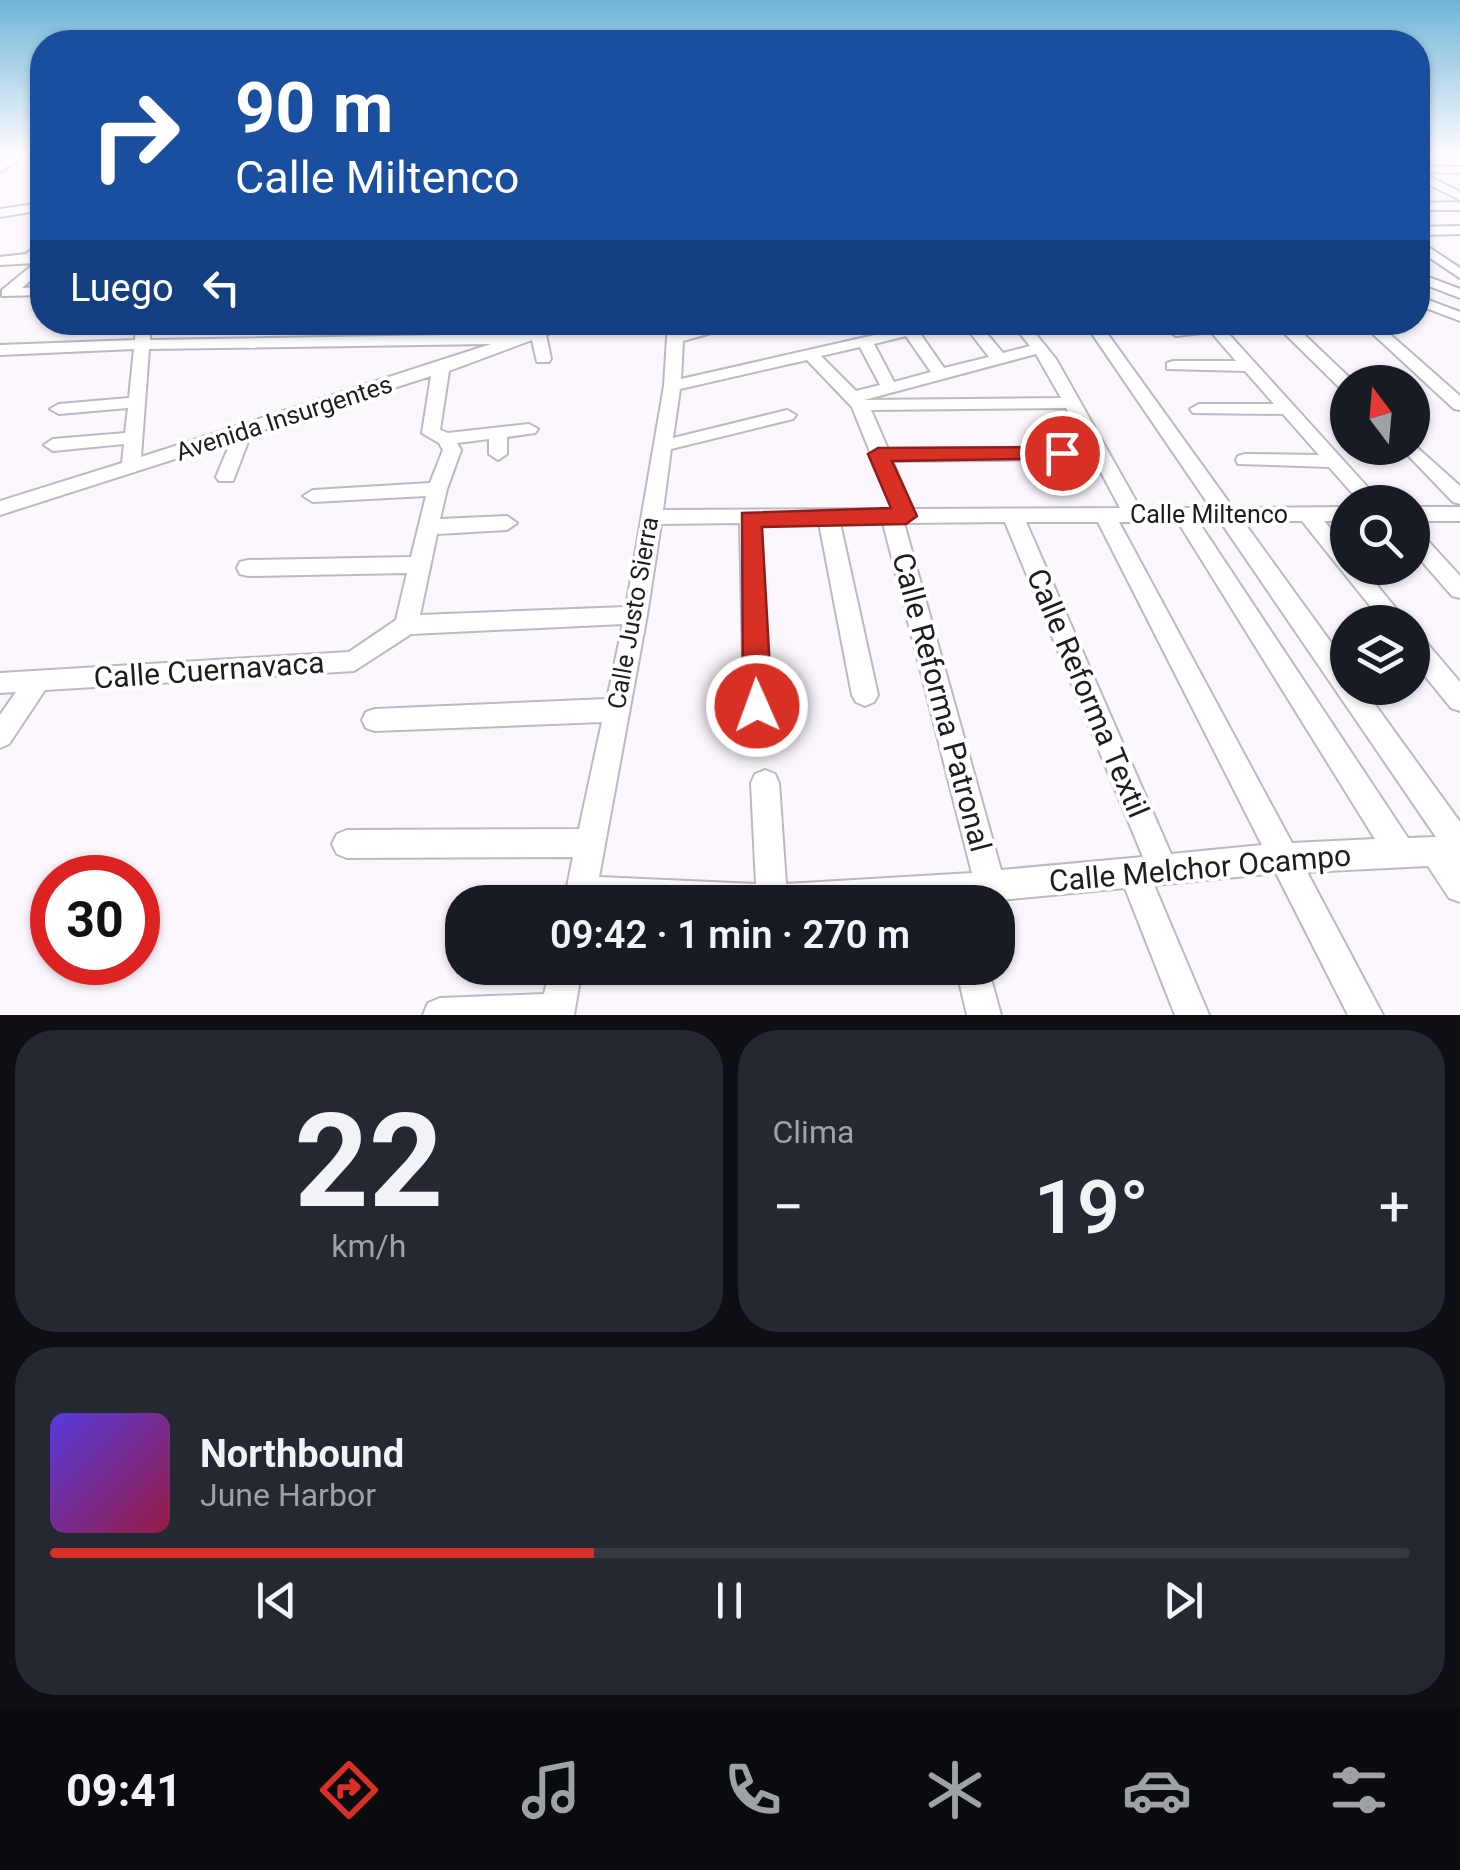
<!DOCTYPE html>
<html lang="es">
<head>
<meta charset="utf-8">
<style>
  body { margin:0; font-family:Roboto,sans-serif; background:#242831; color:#f1f3f6; height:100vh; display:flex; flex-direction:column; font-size:38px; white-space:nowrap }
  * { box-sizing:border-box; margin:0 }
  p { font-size:32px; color:#9ea1a6 }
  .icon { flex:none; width:55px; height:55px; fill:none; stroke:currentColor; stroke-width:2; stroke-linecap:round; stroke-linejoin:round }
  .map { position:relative; height:1015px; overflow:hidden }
  .sheet { display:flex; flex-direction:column; gap:15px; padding:15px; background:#0d0f14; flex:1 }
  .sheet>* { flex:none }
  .top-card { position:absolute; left:30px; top:30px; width:1400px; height:305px; border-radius:40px; box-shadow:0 2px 8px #0004; background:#1a4fa0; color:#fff; overflow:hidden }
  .needle { width:65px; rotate:344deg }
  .buttons { position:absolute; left:1330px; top:365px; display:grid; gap:20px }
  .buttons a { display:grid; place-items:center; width:100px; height:100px; border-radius:50%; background:#171b24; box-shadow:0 2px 8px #0004; font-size:50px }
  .speed { position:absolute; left:30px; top:855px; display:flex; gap:20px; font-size:50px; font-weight:700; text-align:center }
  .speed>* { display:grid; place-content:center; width:130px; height:130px; border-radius:50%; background:#171b24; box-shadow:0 2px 8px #0004; line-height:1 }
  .speed .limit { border:15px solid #d22; background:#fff; color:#111 }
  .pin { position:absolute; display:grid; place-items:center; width:85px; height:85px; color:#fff; margin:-42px; border:5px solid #fff; border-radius:50%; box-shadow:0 2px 10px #0007 }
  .me { position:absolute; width:110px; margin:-55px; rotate:358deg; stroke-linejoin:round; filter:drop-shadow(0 0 8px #0008) }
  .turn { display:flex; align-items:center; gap:35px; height:210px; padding:0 40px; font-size:45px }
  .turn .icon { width:130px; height:130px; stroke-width:2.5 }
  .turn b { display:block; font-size:70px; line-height:85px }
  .then { display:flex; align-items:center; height:95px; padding:0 40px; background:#0003; gap:20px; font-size:38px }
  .big { font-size:75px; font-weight:600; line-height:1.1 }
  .sheet .card { flex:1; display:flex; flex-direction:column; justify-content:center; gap:15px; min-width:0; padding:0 35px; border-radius:40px; background:#242831 }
  .sheet .dial { align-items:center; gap:0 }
  .dial b { font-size:130px; line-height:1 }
  .song { display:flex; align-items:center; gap:30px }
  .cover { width:120px; height:120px; border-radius:15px; background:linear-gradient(135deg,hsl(250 70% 55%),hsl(340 70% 35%)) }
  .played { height:10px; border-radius:5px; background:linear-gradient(90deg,#d93025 40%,#363941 40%) }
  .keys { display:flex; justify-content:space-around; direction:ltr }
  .heat { display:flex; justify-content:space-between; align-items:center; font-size:55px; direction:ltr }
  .sheet .tiles { flex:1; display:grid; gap:15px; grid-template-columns:1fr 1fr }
  .card:last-child { grid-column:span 2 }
  .trip { position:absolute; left:445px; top:885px; width:570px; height:100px; border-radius:40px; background:#171b24; box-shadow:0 2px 8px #0004; font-weight:600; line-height:100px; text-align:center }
  .menu { display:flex; height:160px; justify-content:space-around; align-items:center; background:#090b0e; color:#9ea1a6 }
  .menu .icon { width:70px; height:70px }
  .menu .active { color:#d93025 }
  .menu b { font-size:45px; color:#f1f3f6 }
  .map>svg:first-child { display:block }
</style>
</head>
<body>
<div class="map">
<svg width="1460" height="1015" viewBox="0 0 1460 1015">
  <rect width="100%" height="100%" fill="#fcf7ff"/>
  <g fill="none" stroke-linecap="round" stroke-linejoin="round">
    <defs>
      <path id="minor" d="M18 152H30L0 172V164Z
        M1418 166 1460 167V173L1420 172 1460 192V200L1418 179Z
        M1460 202V210H1418V203Z
        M42 203V210L0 217V209Z
        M1460 226V234L1418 235V227Z
        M1418 240 1460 268V278L1418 250Z
        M42 242V270L22 288 42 287V295L2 296V290L35 263 0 265V257L26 254Z
        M1418 273 1460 289V298L1418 282Z
        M1418 296 1460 312V321L1418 305Z
        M136 322H151L150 340 517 334V322H532V329L551 322H573L546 335 551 359 549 362H537L532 340 449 371 440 430 448 433 529 424 538 429 535 433 507 437V454L498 460 489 454V439L457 443 461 450 447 489 440 519 507 516 517 523 507 530 437 534 420 615 626 607 664 386 668 322H683V332L722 322H750L683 341 681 379 901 329 897 322H912L944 368 989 357 962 322H977L1003 353 1030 346 1011 322H1026L1056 359 1140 508H1211L1084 322H1099L1233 508 1348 507V521H1324L1348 548V568H1363L1407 622H1383L1302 521H1243L1348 666V688H1363L1460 822V902L1449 898 1428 866 1307 872 1383 1015H1348L1276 873 1154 885 1209 1015H1175L1125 888 980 902H564L573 857 347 858 337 854 332 844 337 834 347 830 579 829 602 722 375 731 366 728 362 720 366 712 375 709 607 699 623 624 411 634 354 671 45 690 9 744 0 748V715L16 692 0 693V673L349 652 396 620 407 573 248 576 240 574 237 568 240 562 248 560 411 557 426 496 313 502 303 496 313 490 430 483 443 450 439 443 422 433 431 376 251 434 233 481H219L216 477 231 441 0 515V501L122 463 124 444 53 451 44 445 53 439 125 433 128 408 59 414 50 409 59 404 129 398 134 349 0 355V345L135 340ZM906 336 931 372 894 382 874 344ZM491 344 141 457 149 349ZM860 347 880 385 856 391 821 356ZM1036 354 1061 398 864 400ZM807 360 852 407 893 509 663 510 671 449 793 419 796 415 787 410 673 438 680 389ZM1066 408 1088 447 888 449 871 410ZM1094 459 1120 508 913 509 892 461ZM1198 521H1220L1436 837 1408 838ZM1005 522 1143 857 1001 870 904 523ZM1026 522H1098L1262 845 1171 854ZM1119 522H1178L1375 839 1292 843ZM740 523 744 706 748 714 757 717 766 714 770 706 760 523H819L852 695 856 702 865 706 874 702 878 695 840 523H883L972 873 786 884 779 783 775 774 765 770 755 774 751 783 756 884 599 877 647 615 661 524Z
        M1154 322H1172L1179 326 1203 322H1291L1354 382H1348V391L1342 390 1278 327 1226 331 1381 502H1360L1329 467 1238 464 1236 460 1238 456 1245 454 1319 455 1283 414 1193 413 1190 409 1199 404H1274L1245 371 1167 369V363L1173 361H1236L1211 332 1176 336Z
        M1360 322H1376L1460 396V410L1454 409Z
        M1412 443 1460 486V504L1453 502 1401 448H1412Z
        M1412 507H1460V521H1412Z
        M1412 529 1419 531 1460 576V598L1452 596 1412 550Z
        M1412 633 1420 635 1460 682V711L1451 708 1412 660Z
        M550 968H582L574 1015H423L428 1003 440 998 544 994Z
        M956 968H988L1001 1015H967Z"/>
    </defs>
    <!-- minor casing -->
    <use href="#minor" stroke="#beb8c2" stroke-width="4"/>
    <!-- minor -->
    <use href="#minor" fill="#fff" fill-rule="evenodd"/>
  </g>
  <!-- sky -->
  <linearGradient id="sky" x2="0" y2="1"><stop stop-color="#6eb6d7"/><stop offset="0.52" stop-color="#fefbff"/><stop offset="1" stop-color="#fefbff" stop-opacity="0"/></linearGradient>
  <rect width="1460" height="294" fill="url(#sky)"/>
  <!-- route -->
  <path fill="#d93025" stroke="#8d1f18" stroke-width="2.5" d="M1062 447 1070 449V458L892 461 917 516 906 524 762 527 772 706 767 715 757 719 747 715 743 706 742 513 891 508 868 454 878 448Z"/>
  <g text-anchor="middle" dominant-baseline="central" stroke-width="8" stroke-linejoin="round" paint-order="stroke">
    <!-- street labels -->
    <g font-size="25" fill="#1e1c1f" stroke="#fff">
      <text transform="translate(284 418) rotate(-18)">Avenida Insurgentes</text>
      <text x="1209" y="514">Calle Miltenco</text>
      <text transform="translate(633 613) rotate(-80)">Calle Justo Sierra</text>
    </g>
    <!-- near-street labels -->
    <g font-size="30" fill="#1e1c1f" stroke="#fff">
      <text transform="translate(209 670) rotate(-4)">Calle Cuernavaca</text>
      <text transform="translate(1088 693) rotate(67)">Calle Reforma Textil</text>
      <text transform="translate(942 702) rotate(75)">Calle Reforma Patronal</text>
      <text transform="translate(1200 868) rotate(-5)">Calle Melchor Ocampo</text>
    </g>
  </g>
</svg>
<div class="buttons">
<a><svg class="needle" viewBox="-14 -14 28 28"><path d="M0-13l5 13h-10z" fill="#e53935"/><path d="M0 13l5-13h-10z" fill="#9ea1a6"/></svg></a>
<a><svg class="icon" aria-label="search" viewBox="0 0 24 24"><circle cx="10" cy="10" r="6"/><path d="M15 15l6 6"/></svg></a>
<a><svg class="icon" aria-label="layers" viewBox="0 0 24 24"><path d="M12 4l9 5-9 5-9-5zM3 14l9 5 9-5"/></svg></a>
</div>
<div class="speed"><div class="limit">30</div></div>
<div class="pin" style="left:1062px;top:453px;background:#d93025"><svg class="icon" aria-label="arrive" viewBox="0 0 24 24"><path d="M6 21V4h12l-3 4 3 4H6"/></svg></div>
<svg class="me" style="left:757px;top:706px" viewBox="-20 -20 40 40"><circle r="17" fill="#d93025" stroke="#fff" stroke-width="3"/><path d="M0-11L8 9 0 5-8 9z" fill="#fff"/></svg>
<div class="trip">09:42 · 1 min · 270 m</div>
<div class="top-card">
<div class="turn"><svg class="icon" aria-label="right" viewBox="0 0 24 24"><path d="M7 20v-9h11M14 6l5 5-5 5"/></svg><div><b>90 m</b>Calle Miltenco</div></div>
<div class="then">Luego<svg class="icon" aria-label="left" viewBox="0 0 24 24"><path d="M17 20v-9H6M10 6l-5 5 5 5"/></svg></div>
</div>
</div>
<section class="sheet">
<div class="tiles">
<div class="card dial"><b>22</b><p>km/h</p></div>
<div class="card"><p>Clima</p>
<div class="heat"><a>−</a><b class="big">19°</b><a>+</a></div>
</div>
<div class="card">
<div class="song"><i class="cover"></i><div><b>Northbound</b><p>June Harbor</p></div></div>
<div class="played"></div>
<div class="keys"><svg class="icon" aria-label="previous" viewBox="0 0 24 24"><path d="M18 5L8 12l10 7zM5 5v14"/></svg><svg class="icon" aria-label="pause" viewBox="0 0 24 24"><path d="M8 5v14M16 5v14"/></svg><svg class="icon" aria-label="next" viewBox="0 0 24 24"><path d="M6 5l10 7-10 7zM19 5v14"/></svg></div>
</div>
</div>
</section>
<nav class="menu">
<b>09:41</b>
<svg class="icon active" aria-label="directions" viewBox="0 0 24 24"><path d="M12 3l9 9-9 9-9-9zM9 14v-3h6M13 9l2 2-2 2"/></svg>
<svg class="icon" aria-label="music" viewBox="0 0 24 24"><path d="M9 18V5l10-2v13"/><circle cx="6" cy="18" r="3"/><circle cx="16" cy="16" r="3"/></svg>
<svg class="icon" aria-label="phone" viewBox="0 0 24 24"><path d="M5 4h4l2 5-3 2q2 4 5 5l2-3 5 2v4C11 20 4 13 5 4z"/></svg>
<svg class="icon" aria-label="climate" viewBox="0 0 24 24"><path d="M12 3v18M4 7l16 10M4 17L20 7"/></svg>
<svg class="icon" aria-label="car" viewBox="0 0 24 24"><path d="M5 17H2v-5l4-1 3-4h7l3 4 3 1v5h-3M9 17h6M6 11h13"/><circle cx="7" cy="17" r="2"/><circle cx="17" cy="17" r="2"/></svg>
<svg class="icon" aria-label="filters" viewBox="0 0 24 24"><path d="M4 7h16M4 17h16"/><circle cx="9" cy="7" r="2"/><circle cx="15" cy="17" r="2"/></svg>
</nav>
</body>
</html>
